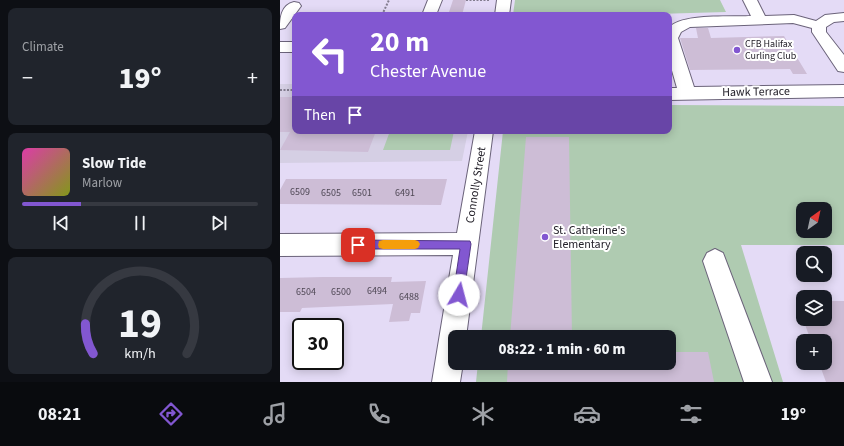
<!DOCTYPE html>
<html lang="en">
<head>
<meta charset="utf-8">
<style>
  body { margin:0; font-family:"Source Sans 3",sans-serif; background:#20242c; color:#f1f3f6; height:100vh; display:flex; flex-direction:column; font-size:15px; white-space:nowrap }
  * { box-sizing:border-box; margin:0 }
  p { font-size:13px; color:#9ea1a6 }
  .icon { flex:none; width:22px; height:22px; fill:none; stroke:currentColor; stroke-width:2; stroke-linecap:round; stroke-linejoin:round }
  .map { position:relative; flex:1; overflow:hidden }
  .drawer { display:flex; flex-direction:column; gap:8px; padding:8px; background:#0d0f14; width:280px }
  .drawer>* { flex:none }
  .guide { position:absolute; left:12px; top:12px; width:380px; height:122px; border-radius:8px; box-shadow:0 2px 10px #0003; background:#8257d1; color:#fff; overflow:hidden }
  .needle { width:26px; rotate:33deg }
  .controls { position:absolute; left:516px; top:202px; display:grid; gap:8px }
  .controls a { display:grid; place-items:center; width:36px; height:36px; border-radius:8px; background:#171b24; box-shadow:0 2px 10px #0003; font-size:20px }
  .speed { position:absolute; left:12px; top:318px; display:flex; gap:8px; font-size:20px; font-weight:700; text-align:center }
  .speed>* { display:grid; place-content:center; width:52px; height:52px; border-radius:50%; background:#171b24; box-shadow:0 2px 10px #0003; line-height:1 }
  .speed .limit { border:2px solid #111; border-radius:6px; background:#fff; color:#111 }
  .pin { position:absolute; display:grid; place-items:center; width:34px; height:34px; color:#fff; margin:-17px; border-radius:8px; box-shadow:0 2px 6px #0006 }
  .me { position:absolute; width:44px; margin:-22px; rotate:8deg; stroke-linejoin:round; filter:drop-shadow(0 0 3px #0008) }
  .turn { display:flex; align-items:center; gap:14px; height:84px; padding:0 12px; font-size:18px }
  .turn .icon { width:52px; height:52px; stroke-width:2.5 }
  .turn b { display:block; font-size:28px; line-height:34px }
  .then { display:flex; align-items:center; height:38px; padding:0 12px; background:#0003; gap:8px; font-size:15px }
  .big { font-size:30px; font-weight:800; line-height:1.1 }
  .drawer .widget { flex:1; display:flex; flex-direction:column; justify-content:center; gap:6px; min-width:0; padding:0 14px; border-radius:8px; background:#20242c }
  .drawer .dial { align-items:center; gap:0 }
  .dial svg { height:104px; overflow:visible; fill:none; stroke:#363941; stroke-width:7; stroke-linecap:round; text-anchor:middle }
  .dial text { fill:#f1f3f6; stroke:none }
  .song { display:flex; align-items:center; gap:12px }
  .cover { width:48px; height:48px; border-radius:6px; background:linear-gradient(135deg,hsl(320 70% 55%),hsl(70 70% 35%)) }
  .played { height:4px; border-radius:2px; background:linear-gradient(90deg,#8257d1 25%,#363941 25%) }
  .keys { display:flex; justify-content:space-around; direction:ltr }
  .heat { display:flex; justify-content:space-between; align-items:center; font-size:22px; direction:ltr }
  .trip { position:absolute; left:168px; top:330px; width:228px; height:40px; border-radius:8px; background:#171b24; box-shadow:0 2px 10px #0003; font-weight:800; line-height:40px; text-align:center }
  .menu { display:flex; height:64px; justify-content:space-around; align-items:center; background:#090b0e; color:#9ea1a6 }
  .menu .icon { width:28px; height:28px }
  .menu .current { color:#8257d1 }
  .menu b { font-size:18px; color:#f1f3f6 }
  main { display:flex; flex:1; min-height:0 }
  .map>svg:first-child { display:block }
</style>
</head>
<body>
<main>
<section class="drawer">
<div class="widget"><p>Climate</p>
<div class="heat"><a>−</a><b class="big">19°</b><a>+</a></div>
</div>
<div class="widget">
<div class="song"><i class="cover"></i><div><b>Slow Tide</b><p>Marlow</p></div></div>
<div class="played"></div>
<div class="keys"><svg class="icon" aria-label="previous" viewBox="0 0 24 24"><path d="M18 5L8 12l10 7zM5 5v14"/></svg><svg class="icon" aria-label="pause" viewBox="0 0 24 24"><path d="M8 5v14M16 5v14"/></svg><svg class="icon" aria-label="next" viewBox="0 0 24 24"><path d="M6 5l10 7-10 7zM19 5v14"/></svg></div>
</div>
<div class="widget dial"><svg viewBox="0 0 100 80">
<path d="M14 69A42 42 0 1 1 86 69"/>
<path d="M14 69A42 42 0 0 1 8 46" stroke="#8257d1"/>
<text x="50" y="56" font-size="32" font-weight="700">19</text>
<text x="50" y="72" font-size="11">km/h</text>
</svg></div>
</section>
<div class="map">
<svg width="564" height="382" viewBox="0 0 564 382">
  <rect width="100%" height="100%" fill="#e4dbf6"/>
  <!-- education -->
  <path fill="#d5cfe4" d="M0 84H15V131H188L182 161 0 163Z"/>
  <!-- green -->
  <path fill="#afcbb1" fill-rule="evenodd" d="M235 0H440L446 12 341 15H233Z
    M389 105 564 106V245H461L503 382H196L198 363H389V337H201L223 131H389ZM523 209H545V231H523Z
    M110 131H174L170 150H103Z"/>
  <!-- building -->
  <path fill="#cdbdd6" d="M173 0H186L182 15H168Z
    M416 28H428L431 38 504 36 527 74H513L510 69 410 70 400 38H418Z
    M0 97H15V131H96L88 152 0 150 10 132H0Z
    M246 137H289L292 337H230Z
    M6 179H167L161 205 0 204V190Z
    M43 277H112L111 282 146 281 140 313H131L129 321 109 322 113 304 22 308 20 312H0V278Z
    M545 301H564V382H546L539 363H545V341H531L523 319H545Z
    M389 352H428L434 382H227L228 363H389Z"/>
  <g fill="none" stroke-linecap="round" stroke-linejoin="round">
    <defs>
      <path id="minor" d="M148 0H162L156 15H142Z
        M217 0H231L229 15H215Z
        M463 0H477L485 16 514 15 536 21 545 15 564 13V21L554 22 546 27V32L564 55V72L558 71 532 32V28L513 23 410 27 401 32 398 38 414 87 564 85V97L389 100V88H397L389 60V28C400 13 452 17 471 16Z
        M14 2 19 3 21 6 5 28 0 29C0 18 1 5 14 2Z
        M0 42H15V52H0Z
        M195 131H213L186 337H175V363H183L180 382H152L173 255 0 256V234L177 233Z
        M435 249 443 253 492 382H464L423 261 427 253Z"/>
    </defs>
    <!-- minor casing -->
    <use href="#minor" stroke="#6b637a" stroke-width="2"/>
    <!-- path -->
    <path stroke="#837d8f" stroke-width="2" stroke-dasharray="2 1.5" stroke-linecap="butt" d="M186 0H210
      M102 15 109 0
      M0 90H15"/>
    <!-- minor -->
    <use href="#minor" fill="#fff" fill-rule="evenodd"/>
  </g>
  <!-- route -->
  <path fill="#8257d1" stroke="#543988" d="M78 240 190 241 191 244 183 299 179 300 175 299 173 295 180 249H78L74 248 73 245 74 241Z"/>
  <!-- slow -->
  <path fill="#f59e0b" d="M103 240H135L138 241 140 244 138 248 135 249H103L99 248 98 245 99 241Z"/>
  <!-- markers -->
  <g fill="#8257d1" stroke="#fff" stroke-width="1.5">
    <circle cx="457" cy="50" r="4"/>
    <circle cx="265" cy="237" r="4"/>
  </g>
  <g text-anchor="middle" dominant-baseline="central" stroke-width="4" stroke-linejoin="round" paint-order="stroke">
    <!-- far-poi labels -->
    <g font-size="10" fill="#232029" stroke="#fff" text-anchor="start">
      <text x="465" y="44">CFB Halifax<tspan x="465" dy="12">Curling Club</tspan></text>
    </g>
    <!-- number labels -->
    <g font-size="10" fill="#4e4754">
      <text x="20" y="192">6509</text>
      <text x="51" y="193">6505</text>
      <text x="82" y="193">6501</text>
      <text x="125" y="193">6491</text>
      <text x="97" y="291">6494</text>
      <text x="26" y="292">6504</text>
      <text x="61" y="292">6500</text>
      <text x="129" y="297">6488</text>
    </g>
    <!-- street labels -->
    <g font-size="12" fill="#232029" stroke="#fff">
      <text transform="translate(476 92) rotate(-1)">Hawk Terrace</text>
      <text transform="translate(196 185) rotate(-81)">Connolly Street</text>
    </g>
    <!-- poi labels -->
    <g font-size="12" fill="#232029" stroke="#fff" text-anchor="start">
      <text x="273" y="230">St. Catherine's<tspan x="273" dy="14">Elementary</tspan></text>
    </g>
  </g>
</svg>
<div class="controls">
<a><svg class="needle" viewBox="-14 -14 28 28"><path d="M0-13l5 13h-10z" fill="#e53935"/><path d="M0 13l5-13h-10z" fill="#9ea1a6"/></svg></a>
<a><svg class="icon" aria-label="search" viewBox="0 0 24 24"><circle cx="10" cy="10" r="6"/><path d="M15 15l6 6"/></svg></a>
<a><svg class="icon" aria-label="layers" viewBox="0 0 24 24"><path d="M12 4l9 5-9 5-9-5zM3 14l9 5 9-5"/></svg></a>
<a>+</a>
</div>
<div class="speed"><div class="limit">30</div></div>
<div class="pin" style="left:78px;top:245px;background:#d93025"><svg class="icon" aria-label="arrive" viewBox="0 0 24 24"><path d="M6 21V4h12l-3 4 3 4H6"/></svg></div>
<svg class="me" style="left:179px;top:295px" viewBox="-20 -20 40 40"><circle r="19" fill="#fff"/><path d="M0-13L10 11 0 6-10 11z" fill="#8257d1"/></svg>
<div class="trip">08:22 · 1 min · 60 m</div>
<div class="guide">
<div class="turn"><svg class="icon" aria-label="left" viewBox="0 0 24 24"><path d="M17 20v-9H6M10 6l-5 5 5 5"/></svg><div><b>20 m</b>Chester Avenue</div></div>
<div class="then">Then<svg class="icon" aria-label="arrive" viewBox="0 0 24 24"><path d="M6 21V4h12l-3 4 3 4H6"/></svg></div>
</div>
</div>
</main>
<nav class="menu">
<b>08:21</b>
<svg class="icon current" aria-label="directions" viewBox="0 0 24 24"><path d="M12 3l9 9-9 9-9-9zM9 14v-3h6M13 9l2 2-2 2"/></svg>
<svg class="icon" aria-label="music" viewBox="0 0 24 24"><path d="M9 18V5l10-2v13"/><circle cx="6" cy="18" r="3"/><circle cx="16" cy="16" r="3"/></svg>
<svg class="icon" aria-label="phone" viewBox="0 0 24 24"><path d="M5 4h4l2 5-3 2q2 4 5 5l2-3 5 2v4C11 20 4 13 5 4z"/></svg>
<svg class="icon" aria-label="climate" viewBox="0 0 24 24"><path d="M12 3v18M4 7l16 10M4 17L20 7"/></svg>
<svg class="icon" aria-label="car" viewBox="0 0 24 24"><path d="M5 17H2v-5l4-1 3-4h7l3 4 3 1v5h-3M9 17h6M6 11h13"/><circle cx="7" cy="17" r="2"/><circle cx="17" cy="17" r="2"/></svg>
<svg class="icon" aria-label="filters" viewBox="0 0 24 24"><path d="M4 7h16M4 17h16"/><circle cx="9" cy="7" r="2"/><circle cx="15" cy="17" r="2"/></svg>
<b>19°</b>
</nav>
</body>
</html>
